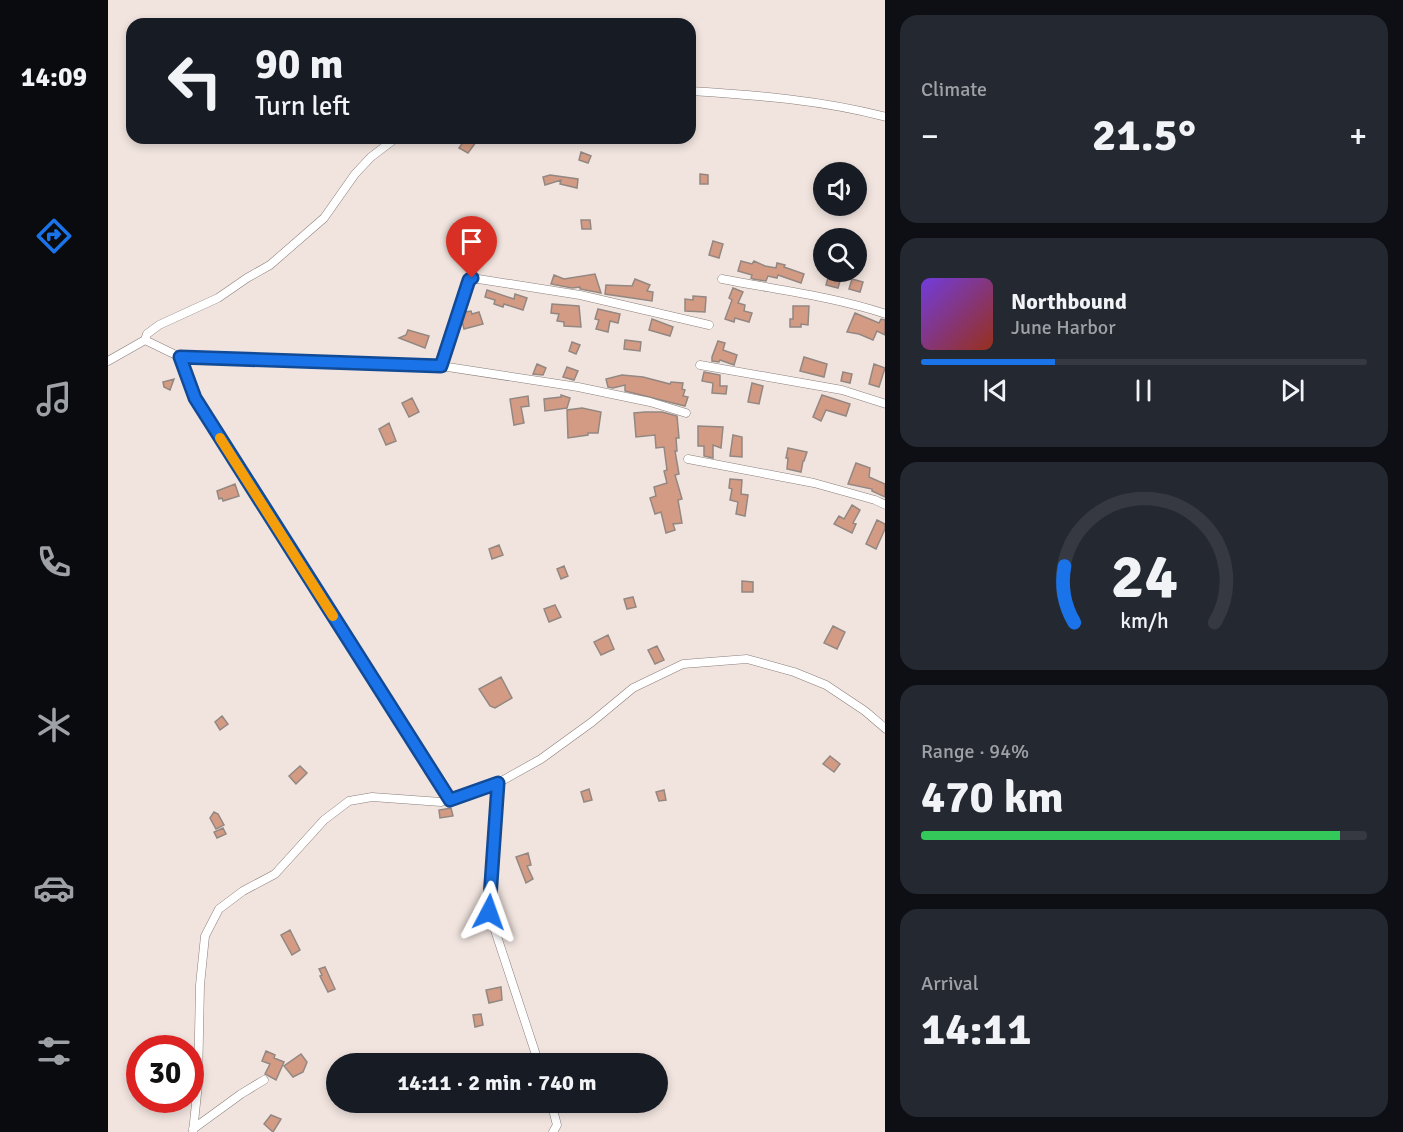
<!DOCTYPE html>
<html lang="en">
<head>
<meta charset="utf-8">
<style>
  body { margin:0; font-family:Signika,sans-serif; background:#242831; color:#f1f3f6; height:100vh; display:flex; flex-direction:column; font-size:22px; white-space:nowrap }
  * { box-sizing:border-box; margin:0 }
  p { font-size:20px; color:#9ea1a6 }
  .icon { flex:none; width:33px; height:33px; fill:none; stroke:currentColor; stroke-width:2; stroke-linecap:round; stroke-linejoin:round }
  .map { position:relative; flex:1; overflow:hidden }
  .side { display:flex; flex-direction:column; gap:15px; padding:15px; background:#0d0f14; width:518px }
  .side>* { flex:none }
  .top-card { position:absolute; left:18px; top:18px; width:570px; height:126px; border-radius:18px; box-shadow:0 3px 9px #0003; background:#171b24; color:#f1f3f6; overflow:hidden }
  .fabs { position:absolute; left:705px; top:162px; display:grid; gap:12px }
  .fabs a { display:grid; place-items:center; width:54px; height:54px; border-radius:50%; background:#171b24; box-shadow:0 3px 9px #0003; font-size:30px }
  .speed { position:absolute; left:18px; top:1035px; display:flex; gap:12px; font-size:30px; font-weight:700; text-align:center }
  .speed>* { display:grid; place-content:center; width:78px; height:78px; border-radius:50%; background:#171b24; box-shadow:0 3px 9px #0003; line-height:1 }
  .speed .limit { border:9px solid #d22; background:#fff; color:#111 }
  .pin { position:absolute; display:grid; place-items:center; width:51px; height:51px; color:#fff; margin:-62px -26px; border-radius:50% 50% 50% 0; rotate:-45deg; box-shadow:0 0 6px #0007 }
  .pin .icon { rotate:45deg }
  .me { position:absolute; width:66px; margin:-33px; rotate:4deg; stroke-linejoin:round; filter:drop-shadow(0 0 4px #0008) }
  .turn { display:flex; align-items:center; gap:21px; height:126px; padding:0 30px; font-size:27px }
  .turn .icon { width:78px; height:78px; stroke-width:2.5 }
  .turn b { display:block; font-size:42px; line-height:51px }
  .big { font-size:45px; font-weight:800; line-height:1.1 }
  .side .card { flex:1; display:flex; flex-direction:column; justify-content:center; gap:9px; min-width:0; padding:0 21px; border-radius:18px; background:#242831 }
  .side .dial { align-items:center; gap:0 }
  .dial svg { height:156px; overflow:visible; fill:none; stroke:#363941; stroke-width:7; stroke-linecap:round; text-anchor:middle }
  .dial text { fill:#f1f3f6; stroke:none }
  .song { display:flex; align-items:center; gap:18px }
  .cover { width:72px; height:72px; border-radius:9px; background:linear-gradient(135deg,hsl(260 70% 55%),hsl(10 70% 35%)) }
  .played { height:6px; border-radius:3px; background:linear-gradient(90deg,#1a73e8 30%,#363941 30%) }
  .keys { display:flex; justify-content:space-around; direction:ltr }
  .heat { display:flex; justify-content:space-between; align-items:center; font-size:33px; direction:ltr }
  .charge { height:9px; border-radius:4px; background:linear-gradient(90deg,#34c759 94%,#363941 0) }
  .trip { position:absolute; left:218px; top:1053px; width:342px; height:60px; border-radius:30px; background:#171b24; box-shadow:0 3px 9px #0003; font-weight:800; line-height:60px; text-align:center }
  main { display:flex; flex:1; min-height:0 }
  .tab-bar { display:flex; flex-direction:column; width:108px; justify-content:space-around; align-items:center; background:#090b0e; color:#9ea1a6 }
  .tab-bar .icon { width:42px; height:42px }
  .tab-bar .active { color:#1a73e8 }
  .tab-bar b { font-size:27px; color:#f1f3f6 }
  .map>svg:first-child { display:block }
</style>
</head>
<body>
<main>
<nav class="tab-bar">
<b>14:09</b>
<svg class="icon active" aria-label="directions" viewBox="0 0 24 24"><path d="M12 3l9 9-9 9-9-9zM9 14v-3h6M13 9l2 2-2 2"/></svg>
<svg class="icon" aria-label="music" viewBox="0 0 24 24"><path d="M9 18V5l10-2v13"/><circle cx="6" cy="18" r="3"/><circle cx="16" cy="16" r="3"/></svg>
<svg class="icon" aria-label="phone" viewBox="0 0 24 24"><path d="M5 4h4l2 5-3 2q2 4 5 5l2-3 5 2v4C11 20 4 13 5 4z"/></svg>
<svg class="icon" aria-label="climate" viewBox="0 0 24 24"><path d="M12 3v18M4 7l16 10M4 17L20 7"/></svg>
<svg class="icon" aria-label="car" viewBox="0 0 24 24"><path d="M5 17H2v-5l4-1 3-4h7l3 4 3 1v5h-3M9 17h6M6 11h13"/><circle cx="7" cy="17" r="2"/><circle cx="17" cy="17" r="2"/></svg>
<svg class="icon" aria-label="filters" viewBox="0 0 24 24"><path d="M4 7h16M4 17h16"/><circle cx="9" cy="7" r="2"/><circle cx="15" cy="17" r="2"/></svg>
</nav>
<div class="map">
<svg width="778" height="1132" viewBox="0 0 778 1132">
  <rect width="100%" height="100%" fill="#f1e4df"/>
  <!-- building -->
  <path fill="#d49b84" stroke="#938782" stroke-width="1.5" d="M358 138 368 142 360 153 351 148Z
    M473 152 483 156 480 163 471 160Z
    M592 174 600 175V184H592Z
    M442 175 470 179 469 188 452 184 453 180 437 185 435 177Z
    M473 220H482L483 229H474Z
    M605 241 615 244 611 258 601 255Z
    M633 261 644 264 646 261 657 266 668 268 669 263 677 265 676 267 696 274 693 283 670 275 669 278 660 276 658 281 645 279 643 278 644 275 630 271Z
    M487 274 493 293 472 289V287L464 288 443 284 446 275 456 279Z
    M720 278 732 281 730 288 718 285Z
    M527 279 542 285 539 291 545 292 544 301 497 294 498 285 524 286Z
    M744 279 755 282 752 292 741 289Z
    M625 288 635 292 630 303 637 305 636 311 644 313 641 322 627 318 626 322 617 319 624 300 621 298Z
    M379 290 406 299 407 294 419 298 415 310 396 304 395 307 386 304 387 300 377 297Z
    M585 296 598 297 597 312 577 311V299L585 300Z
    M444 304 471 306 473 327 456 326V322L449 321 451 314 443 313Z
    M685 306H701L700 325 693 324V327H682V319H685Z
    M490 309 512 314 510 323 502 321 500 332 488 329 491 320 487 319Z
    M363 311 364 314 371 312 375 324 356 329 354 321 357 312Z
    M747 313 771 323 773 319 777 320V335L769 331 765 340 751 334 739 332Z
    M544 319 565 327 562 336 541 330Z
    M300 330 321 336 317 348 291 338 298 335Z
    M517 340 533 342 532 351 516 349Z
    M610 341 617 343 615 350 629 355 626 365 612 360 611 362 604 361V357Z
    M464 342 472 345 468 354 461 351Z
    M696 357 719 364 716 377 692 371Z
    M429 364 438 368 435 375 425 374Z
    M766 364 777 368 771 387 761 384Z
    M459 367 470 371 466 380 455 377Z
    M596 372 612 375V386H619L618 394 604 393 605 383 594 381Z
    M735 372 744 374 742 383 733 381Z
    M514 375 535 377 562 384 563 382 575 383 574 389 577 390 575 396 580 397 577 406 517 391V385L505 388 500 387 498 379Z
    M66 379 62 390 56 387 55 382Z
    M644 383 655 386 651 404 640 402Z
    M453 395 462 398 459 408 437 411 436 399 453 397Z
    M714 395 742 404 738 416 718 410 713 421 705 417Z
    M420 396 421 406 413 407 416 423 406 425 402 399Z
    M304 398 311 412 301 417 294 403Z
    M474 408 493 412 490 433H480V435L460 438 459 410Z
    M537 412H554L569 416 571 438H568L569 451H567L571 474 567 475 574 499 570 500 574 523 565 524 567 530 558 533 553 512 547 514 542 498 548 496 546 487 559 483 556 471 559 470 556 447 548 448 547 435 528 437 526 413Z
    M281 423 288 441 278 445 271 429Z
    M590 426 615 427 613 448 605 445V458L596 456V446H590Z
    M625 435 634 437V457L622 456Z
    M680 448 699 452 696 461H695L693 472 679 469 680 458H678Z
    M748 463 762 468 761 477 777 484V497L764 491V489L740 484Z
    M622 479 634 480 633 494 640 495 637 516 628 514 630 502 622 500 624 489 621 488Z
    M127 484 131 496 115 501 114 498 111 499 109 491Z
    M744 505 752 510 745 523 748 524 744 533 726 524 731 516 736 519Z
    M769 520 777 524V529L768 549 758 544Z
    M391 545 395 555 384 559 381 549Z
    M456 566 460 576 453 579 449 569Z
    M634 581 645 582V592H634Z
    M525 597 528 607 519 609 516 599Z
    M447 605 453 617 441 622 436 609Z
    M725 626 737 632 729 649 716 643Z
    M500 635 506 649 493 655 486 642Z
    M549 646 556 660 547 664 540 650Z
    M393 677 404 698 387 708 382 706 371 689Z
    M114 716 120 724 112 730 107 722Z
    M722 756 732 764 726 772 715 764Z
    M192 766 199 773 188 784 181 776Z
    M481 789 484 800 476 802 473 792Z
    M556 790 558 800 551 801 548 792Z
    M343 808 345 816 332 818 331 810Z
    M106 812 110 814 116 825 108 829 102 818Z
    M115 828 118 834 109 838 106 832Z
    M420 853 423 865 419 866 425 879 418 883 408 857Z
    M182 930 192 950 184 955 173 935Z
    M217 967 227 989 220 992 212 976 214 975 211 969Z
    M393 987 394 1000 381 1003 378 990Z
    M373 1014 375 1025 367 1027 365 1015Z
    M158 1051 167 1055 166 1058 176 1062 168 1080 157 1074 162 1064 154 1061Z
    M193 1054 199 1062 195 1072 185 1077 176 1066Z
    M163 1115 173 1119 165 1132 156 1124Z"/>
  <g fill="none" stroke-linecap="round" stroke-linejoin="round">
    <defs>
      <path id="street" d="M582 91C647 95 714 100 778 117
        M614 279C670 290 723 296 778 314
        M37 340 72 357 333 366 470 387 542 402 578 413
        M72 357 87 398 342 800
        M0 361 37 340 39 334 51 325 110 298 139 278 162 265 216 218 247 174 263 157 288 138
        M592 365 734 390 778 404
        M333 366 361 280 364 278 472 295 601 325
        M580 459 706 483 767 500 778 505
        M390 783 381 912 431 1064
        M443 1102 449 1125 445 1132
        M85 1129 133 1094 156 1080
        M85 1132 90 1084 92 985 97 936 111 909 135 891 167 874 216 820 241 801 264 797 333 802 390 783 433 759 484 722 525 688 575 664 639 659 686 672 718 685 757 711 778 729"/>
    </defs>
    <!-- street casing -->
    <use href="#street" stroke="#8a7e7a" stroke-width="9"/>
    <!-- street -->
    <use href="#street" stroke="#fff" stroke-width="8"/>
  </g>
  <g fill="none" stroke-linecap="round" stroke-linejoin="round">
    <defs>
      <path id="route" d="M364 278 361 280 333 366 72 357 87 398 342 800 390 783 381 912"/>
    </defs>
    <!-- route casing -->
    <use href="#route" stroke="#114b97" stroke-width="15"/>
    <!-- route -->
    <use href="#route" stroke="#1a73e8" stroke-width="10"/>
    <!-- slow -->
    <path stroke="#f59e0b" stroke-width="10" d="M112 438 225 616"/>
  </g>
</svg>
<div class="fabs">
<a><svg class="icon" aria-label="sound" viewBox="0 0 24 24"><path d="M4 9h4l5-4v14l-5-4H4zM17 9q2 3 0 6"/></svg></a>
<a><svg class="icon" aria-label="search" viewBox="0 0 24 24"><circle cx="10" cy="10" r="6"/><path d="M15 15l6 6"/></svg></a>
</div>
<div class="speed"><div class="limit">30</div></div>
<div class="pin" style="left:364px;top:278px;background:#d93025"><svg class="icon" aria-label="arrive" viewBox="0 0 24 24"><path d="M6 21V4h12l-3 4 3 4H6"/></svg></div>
<svg class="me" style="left:381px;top:912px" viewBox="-20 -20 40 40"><path d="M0-17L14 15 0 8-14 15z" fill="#1a73e8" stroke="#fff" stroke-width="4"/></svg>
<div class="trip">14:11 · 2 min · 740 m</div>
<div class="top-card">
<div class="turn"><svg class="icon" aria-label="left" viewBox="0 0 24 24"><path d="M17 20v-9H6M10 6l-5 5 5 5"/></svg><div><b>90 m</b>Turn left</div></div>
</div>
</div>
<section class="side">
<div class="card"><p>Climate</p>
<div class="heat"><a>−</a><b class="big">21.5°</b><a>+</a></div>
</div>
<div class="card">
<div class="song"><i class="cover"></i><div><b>Northbound</b><p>June Harbor</p></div></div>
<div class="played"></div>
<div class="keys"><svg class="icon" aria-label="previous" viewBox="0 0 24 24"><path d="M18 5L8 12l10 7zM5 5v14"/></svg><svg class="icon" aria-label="pause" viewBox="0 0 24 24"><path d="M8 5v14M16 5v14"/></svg><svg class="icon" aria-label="next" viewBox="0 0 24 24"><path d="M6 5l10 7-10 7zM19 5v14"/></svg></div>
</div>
<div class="card dial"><svg viewBox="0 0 100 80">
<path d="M14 69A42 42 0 1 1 86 69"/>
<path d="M14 69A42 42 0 0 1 9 40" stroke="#1a73e8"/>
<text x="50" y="56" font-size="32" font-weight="700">24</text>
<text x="50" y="72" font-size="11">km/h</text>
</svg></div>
<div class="card"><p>Range · 94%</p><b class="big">470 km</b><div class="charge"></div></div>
<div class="card"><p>Arrival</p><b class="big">14:11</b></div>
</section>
</main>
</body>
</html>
